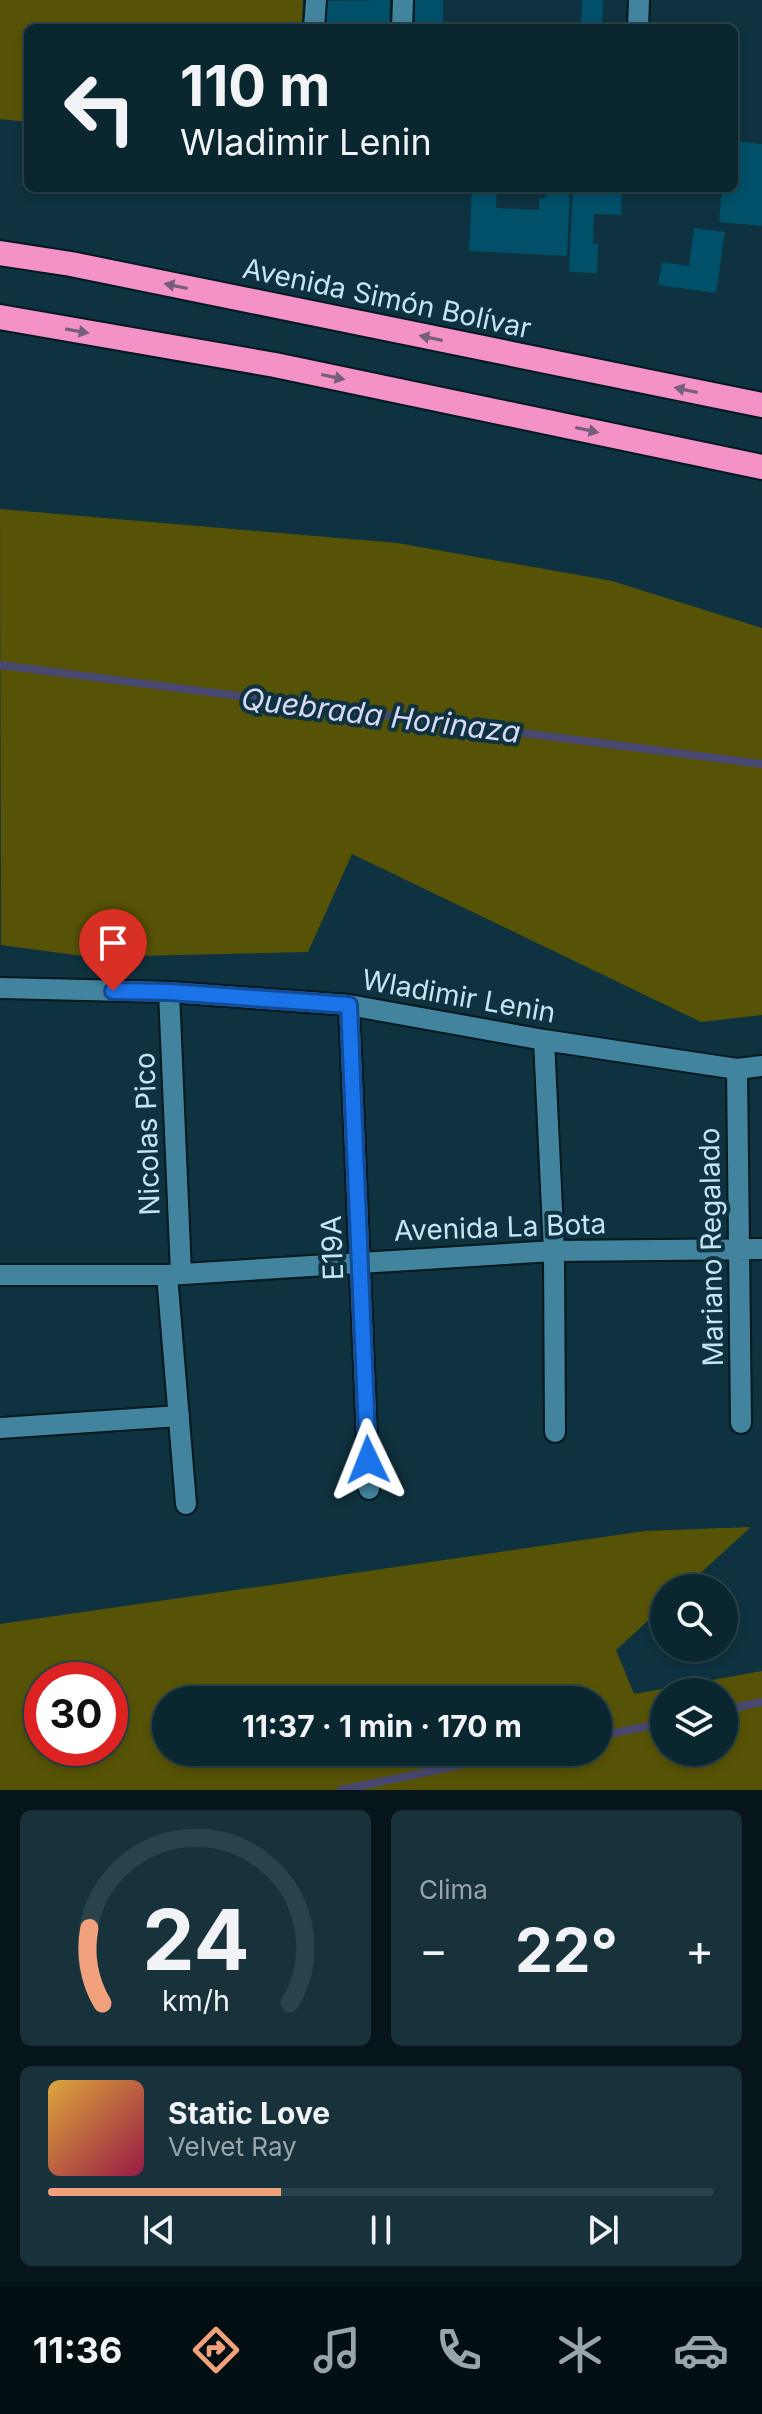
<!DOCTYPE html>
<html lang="es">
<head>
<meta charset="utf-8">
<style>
  body { margin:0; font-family:Inter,sans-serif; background:#18323b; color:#f1f3f6; height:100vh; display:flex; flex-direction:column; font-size:30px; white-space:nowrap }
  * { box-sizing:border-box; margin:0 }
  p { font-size:26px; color:#99a5aa }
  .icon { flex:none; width:44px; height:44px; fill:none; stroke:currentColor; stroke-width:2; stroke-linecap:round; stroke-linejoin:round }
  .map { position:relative; height:1790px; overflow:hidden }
  .panel { display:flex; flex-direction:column; gap:20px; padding:20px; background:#06151a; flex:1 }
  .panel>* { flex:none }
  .guide { position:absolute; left:24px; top:24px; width:714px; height:168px; border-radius:12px; box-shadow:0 4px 12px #0003,0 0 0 2px #2a434b; background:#0a262f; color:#f1f3f6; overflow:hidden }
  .tools { position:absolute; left:650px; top:1574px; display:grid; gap:16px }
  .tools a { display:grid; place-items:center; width:88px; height:88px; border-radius:50%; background:#0a262f; box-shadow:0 4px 12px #0003,0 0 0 2px #2a434b; font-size:40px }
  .speed { position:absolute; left:24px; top:1662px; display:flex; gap:16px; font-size:40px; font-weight:700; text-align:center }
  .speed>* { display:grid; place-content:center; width:104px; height:104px; border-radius:50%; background:#0a262f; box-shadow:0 4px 12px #0003,0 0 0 2px #2a434b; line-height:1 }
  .speed .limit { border:12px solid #d22; background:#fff; color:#111 }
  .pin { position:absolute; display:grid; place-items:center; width:68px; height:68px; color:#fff; margin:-82px -34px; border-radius:50% 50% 50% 0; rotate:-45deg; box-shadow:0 0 8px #0007 }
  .pin .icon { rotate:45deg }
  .me { position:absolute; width:88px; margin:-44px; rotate:358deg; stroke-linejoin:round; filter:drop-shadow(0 0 6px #0008) }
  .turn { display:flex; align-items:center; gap:28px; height:168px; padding:0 24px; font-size:36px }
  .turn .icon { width:104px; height:104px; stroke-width:2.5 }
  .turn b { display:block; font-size:56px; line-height:68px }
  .big { font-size:60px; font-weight:700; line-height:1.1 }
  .panel .tile { flex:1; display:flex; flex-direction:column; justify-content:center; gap:12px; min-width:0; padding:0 28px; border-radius:12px; background:#18323b }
  .panel .dial { align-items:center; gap:0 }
  .dial svg { height:208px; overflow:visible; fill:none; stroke:#2a434b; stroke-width:7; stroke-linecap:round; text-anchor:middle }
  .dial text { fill:#f1f3f6; stroke:none }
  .song { display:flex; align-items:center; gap:24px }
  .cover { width:96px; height:96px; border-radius:12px; background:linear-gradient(135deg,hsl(40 70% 55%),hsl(340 70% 35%)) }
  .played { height:8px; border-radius:4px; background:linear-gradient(90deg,#f1a17b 35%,#2a434b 35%) }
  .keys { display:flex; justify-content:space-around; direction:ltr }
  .heat { display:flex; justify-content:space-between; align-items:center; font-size:44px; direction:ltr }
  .panel .tiles { flex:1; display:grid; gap:20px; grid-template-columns:1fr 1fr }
  .tile:last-child { grid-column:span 2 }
  .trip { position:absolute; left:152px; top:1686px; width:460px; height:80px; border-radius:40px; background:#0a262f; box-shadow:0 4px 12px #0003,0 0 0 2px #2a434b; font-weight:700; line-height:80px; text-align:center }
  .tabs { display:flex; height:128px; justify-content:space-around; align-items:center; background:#040f13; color:#99a5aa }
  .tabs .icon { width:56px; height:56px }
  .tabs .current { color:#f1a17b }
  .tabs b { font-size:36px; color:#f1f3f6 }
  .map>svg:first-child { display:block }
</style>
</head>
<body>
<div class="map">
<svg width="762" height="1790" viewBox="0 0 762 1790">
  <rect width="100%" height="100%" fill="#0e323f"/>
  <!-- green -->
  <path fill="#575306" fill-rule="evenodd" d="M0 0H303L302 28H28V122L0 119Z
    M0 509 397 543 612 581 762 628V1015L701 1022 352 854 308 952 90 957 1 945Z
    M751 1527 684 1588H664V1606L616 1650 634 1694 762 1671V1790H0V1624L645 1531ZM110 1680V1748H42V1680ZM664 1692H724V1752H664ZM166 1700H598V1752H166Z"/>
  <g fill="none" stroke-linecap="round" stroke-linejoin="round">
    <!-- stream -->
    <path stroke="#484770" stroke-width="8" d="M0 665 762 764
      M724 1710 762 1702
      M598 1736 664 1723
      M341 1790 523 1752"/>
  </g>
  <!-- building -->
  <path fill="#005069" d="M390 0 389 23H326V1Z
    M415 0H443V28H422V22H415Z
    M582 0H603L602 28H581Z
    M734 141 762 144V226L719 222 722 188H734Z
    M472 188H497L496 208 539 210V198L545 199 546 188H570L567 256 469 251Z
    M573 188H622L621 215 594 214 593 244H598L597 273 569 272Z
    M694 228 725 232 716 293 658 285 662 262 689 266Z"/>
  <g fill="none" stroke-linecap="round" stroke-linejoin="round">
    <defs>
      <path id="minor" d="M314 28 316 0
        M402 28 403 0
        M638 28 639 0
        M0 988 169 992 349 1005 544 1040 737 1069 762 1066
        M169 992 181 1273
        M349 1005 369 1489
        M544 1040 554 1251 555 1432
        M737 1069 741 1423
        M0 1275H167L554 1251 762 1249
        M167 1275 186 1504
        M0 1428 179 1416"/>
      <path id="highway" d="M0 253 71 264 762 405
        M0 317 275 365 762 467"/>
    </defs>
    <!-- minor casing -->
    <use href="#minor" stroke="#041820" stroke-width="24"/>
    <!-- highway casing -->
    <use href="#highway" stroke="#041820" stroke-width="28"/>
    <!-- minor -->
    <use href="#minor" stroke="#42849e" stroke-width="20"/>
    <!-- highway -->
    <use href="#highway" stroke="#f492c8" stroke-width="24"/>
  </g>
  <!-- one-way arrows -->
  <defs><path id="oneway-solid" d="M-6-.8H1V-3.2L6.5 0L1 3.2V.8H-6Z" transform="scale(2)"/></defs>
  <g fill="#755d7d">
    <use href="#oneway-solid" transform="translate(176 286) rotate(-168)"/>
    <use href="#oneway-solid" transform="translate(77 331) rotate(10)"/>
    <use href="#oneway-solid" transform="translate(431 338) rotate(-168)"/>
    <use href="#oneway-solid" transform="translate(333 377) rotate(12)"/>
    <use href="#oneway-solid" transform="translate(686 390) rotate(-168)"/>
    <use href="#oneway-solid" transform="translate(587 430) rotate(12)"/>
  </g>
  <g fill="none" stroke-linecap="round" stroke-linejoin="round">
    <defs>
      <path id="route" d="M113 991 169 992 349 1005 368 1460"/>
    </defs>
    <!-- route casing -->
    <use href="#route" stroke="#114b97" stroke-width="20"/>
    <!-- route -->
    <use href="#route" stroke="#1a73e8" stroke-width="14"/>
  </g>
  <g text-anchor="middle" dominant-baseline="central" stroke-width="8" stroke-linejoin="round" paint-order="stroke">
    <!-- street labels -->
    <g font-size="28" fill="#c5e5f4" stroke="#0e323f">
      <text transform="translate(387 298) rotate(12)">Avenida Simón Bolívar</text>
      <text transform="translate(459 996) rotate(10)">Wladimir Lenin</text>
      <text transform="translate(147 1134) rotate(-92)">Nicolas Pico</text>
      <text transform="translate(500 1227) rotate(-2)">Avenida La Bota</text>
      <text transform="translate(711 1247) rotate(-91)">Mariano Regalado</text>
      <text transform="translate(332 1248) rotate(-92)">E19A</text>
    </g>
    <!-- water labels -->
    <g font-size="30" font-style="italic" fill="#dad9f5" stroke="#0e323f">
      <text transform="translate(381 715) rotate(7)">Quebrada Horinaza</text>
    </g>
  </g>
</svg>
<div class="tools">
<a><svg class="icon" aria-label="search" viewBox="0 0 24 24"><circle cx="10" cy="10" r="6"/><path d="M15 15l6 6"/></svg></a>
<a><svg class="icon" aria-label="layers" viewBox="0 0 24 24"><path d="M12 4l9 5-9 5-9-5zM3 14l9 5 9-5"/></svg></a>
</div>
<div class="speed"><div class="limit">30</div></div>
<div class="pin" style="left:113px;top:991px;background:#d93025"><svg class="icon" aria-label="arrive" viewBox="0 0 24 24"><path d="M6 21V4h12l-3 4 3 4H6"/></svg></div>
<svg class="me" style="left:368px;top:1460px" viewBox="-20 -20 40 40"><path d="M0-17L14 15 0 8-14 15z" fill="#1a73e8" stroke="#fff" stroke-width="4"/></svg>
<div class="trip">11:37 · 1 min · 170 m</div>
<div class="guide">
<div class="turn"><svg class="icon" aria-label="left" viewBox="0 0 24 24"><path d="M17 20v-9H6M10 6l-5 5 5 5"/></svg><div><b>110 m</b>Wladimir Lenin</div></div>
</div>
</div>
<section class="panel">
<div class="tiles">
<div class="tile dial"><svg viewBox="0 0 100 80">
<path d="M14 69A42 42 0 1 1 86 69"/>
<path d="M14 69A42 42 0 0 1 9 40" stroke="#f1a17b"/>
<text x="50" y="56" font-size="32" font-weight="700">24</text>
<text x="50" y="72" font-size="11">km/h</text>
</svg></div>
<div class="tile"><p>Clima</p>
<div class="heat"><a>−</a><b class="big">22°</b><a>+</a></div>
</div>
<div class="tile">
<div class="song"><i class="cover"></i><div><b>Static Love</b><p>Velvet Ray</p></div></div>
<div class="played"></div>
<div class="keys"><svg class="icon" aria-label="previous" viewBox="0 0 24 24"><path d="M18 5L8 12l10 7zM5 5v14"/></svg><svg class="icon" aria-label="pause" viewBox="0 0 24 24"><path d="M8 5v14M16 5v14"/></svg><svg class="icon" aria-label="next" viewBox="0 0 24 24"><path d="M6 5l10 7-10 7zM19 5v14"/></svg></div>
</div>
</div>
</section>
<nav class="tabs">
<b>11:36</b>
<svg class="icon current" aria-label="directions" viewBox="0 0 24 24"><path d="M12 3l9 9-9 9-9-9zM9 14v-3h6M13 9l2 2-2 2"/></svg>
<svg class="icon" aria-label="music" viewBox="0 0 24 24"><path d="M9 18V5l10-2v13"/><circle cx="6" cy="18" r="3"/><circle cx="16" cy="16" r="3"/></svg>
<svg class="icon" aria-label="phone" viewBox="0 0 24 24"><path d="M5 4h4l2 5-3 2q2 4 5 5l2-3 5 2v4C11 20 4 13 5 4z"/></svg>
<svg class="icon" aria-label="climate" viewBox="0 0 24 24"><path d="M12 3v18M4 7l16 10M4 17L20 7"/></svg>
<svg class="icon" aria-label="car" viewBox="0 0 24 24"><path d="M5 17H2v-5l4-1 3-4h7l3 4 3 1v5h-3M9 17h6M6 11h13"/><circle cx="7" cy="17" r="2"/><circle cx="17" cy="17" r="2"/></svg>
</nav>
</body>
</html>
